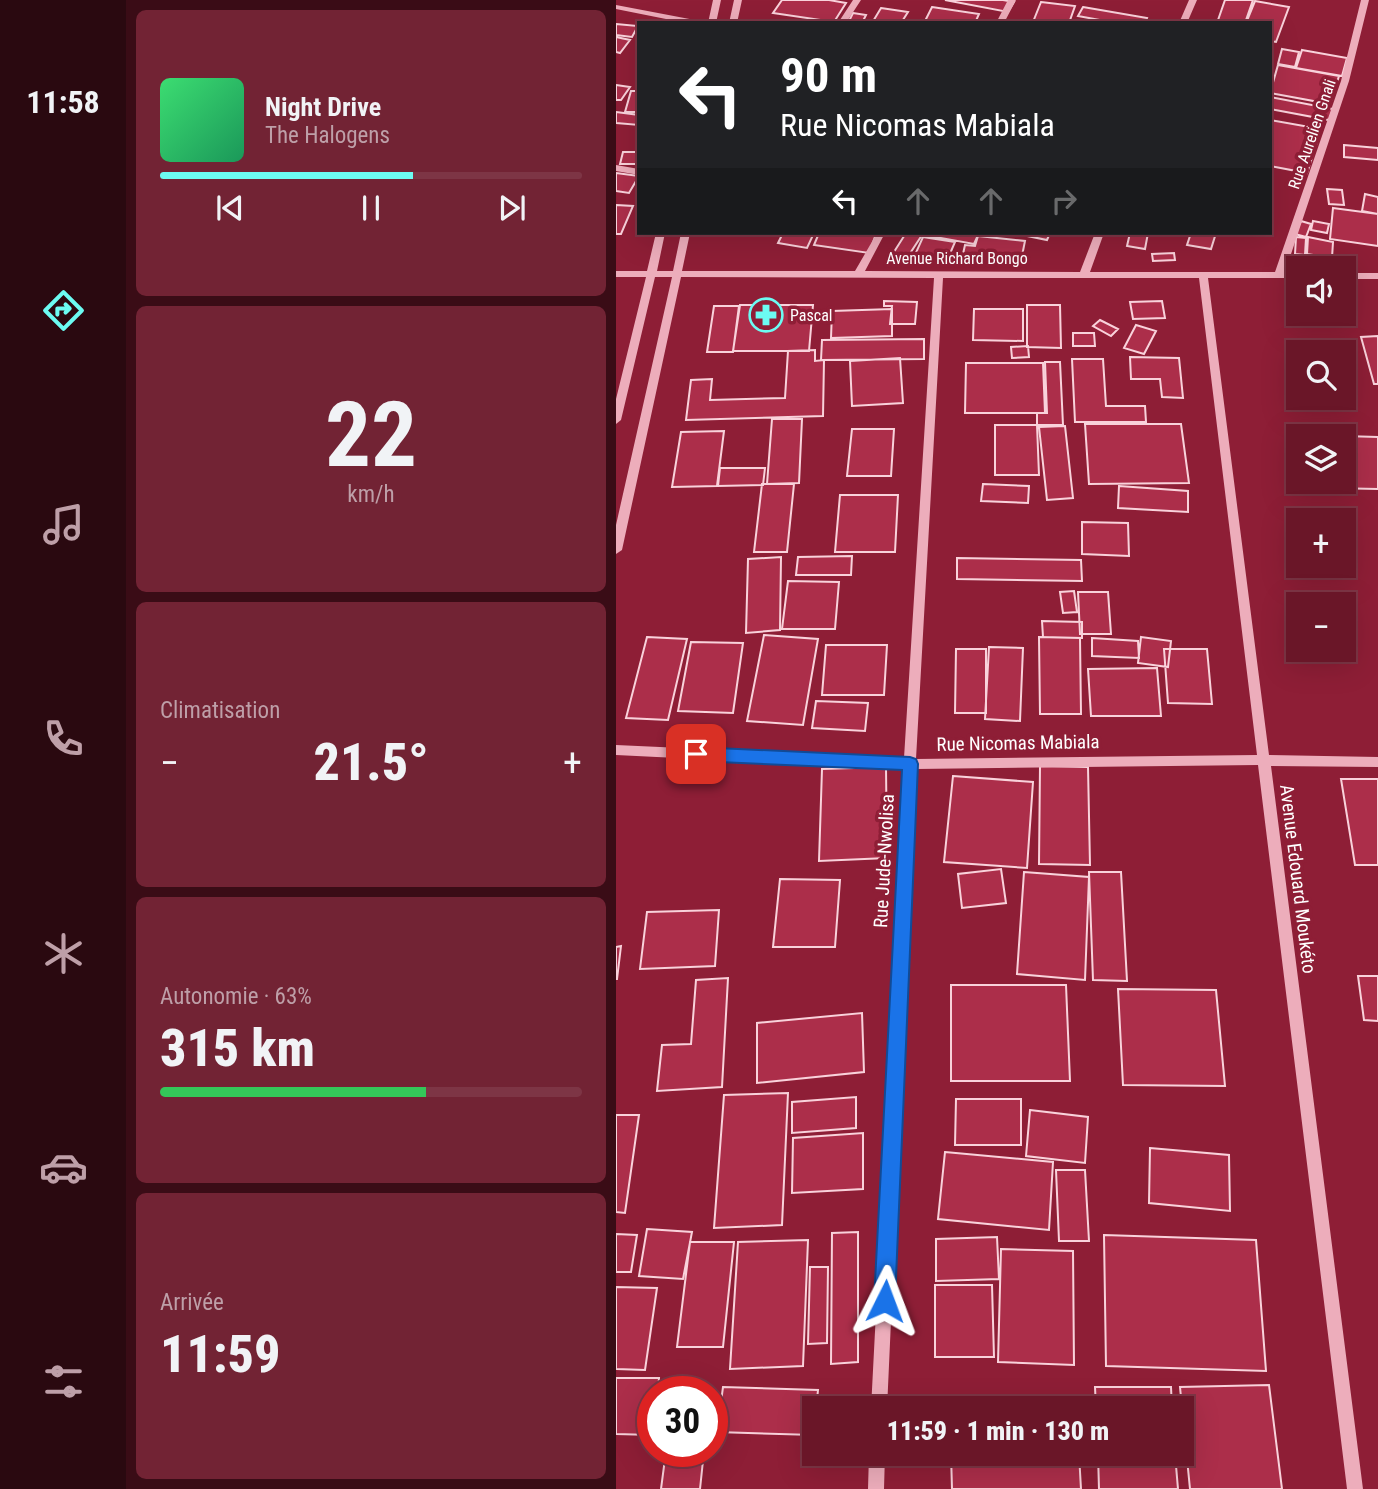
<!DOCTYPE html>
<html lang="fr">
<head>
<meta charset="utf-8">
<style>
  body { margin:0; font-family:"Roboto Condensed",sans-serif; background:#722334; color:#f1f3f6; height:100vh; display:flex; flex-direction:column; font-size:26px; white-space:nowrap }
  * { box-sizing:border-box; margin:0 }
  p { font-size:23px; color:#be9fa8 }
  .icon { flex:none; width:38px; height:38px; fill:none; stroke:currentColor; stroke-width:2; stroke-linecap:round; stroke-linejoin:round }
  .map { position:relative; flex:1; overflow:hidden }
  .side { display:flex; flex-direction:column; gap:10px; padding:10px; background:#3a0c16; width:490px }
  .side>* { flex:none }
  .banner { position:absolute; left:21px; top:21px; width:635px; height:214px; border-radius:0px; box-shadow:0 7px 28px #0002,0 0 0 2px #7d3545; background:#202124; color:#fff; overflow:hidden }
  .buttons { position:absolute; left:670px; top:256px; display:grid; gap:14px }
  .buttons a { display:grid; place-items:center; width:70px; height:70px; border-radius:0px; background:#6a1628; box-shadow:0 7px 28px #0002,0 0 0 2px #7d3545; font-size:35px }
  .speed { position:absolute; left:21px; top:1376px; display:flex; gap:14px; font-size:35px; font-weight:700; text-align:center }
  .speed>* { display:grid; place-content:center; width:91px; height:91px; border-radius:50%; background:#6a1628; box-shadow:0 7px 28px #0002,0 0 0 2px #7d3545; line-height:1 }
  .speed .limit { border:10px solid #d22; background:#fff; color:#111 }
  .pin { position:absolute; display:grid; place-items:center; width:60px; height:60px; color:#fff; margin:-30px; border-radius:14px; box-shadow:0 4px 10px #0006 }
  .me { position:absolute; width:77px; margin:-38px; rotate:3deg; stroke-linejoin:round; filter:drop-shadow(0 0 5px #0008) }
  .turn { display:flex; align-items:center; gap:24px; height:147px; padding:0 28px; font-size:32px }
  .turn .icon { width:91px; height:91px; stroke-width:2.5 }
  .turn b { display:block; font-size:49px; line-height:60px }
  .lanes { display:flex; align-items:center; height:66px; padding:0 28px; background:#0003; justify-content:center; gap:35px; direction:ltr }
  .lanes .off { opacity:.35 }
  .big { font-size:52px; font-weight:800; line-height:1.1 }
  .side .card { flex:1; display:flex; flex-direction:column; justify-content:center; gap:10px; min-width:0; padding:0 24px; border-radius:10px; background:#722334 }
  .side .dial { align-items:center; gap:0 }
  .dial b { font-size:91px; line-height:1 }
  .song { display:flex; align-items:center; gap:21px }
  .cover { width:84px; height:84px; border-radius:10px; background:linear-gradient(135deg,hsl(140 70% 55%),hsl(150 70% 35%)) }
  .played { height:7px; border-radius:4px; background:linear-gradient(90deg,#6cfbf2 60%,#7d3545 60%) }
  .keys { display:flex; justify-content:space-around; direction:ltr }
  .heat { display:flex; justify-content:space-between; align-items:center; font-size:38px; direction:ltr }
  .charge { height:10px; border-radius:5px; background:linear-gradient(90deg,#34c759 63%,#7d3545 0) }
  .trip { position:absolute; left:186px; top:1396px; width:392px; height:70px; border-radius:0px; background:#6a1628; box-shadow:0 7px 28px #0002,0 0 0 2px #7d3545; font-weight:800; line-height:70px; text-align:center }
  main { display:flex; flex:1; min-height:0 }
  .tab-bar { display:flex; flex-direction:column; width:126px; justify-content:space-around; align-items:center; background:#2a0910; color:#be9fa8 }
  .tab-bar .icon { width:49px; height:49px }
  .tab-bar .selected { color:#6cfbf2 }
  .tab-bar b { font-size:32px; color:#f1f3f6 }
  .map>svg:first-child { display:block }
</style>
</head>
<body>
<main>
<nav class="tab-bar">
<b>11:58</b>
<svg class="icon selected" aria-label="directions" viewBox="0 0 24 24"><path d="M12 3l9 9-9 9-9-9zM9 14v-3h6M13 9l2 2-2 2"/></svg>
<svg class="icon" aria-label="music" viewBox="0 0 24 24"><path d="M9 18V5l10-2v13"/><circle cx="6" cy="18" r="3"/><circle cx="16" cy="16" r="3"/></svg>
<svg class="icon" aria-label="phone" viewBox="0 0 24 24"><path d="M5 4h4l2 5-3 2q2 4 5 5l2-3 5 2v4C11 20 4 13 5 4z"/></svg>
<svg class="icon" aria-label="climate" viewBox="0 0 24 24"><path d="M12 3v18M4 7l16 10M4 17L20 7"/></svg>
<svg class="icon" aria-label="car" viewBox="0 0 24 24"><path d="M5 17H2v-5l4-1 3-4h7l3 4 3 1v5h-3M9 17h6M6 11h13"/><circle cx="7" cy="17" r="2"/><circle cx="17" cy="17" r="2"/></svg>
<svg class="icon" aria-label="filters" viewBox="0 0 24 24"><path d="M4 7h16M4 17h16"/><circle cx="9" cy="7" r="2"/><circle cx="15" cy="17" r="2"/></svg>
</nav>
<section class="side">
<div class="card">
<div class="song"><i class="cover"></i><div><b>Night Drive</b><p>The Halogens</p></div></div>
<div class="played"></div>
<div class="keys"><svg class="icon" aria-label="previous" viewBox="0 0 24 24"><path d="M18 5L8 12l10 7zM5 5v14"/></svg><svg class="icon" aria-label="pause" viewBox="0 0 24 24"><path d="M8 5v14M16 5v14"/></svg><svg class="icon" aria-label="next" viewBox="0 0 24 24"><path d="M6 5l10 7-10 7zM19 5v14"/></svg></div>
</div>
<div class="card dial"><b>22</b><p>km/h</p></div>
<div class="card"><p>Climatisation</p>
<div class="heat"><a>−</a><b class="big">21.5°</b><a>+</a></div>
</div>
<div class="card"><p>Autonomie · 63%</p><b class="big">315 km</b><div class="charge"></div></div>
<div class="card"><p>Arrivée</p><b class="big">11:59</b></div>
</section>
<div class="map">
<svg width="762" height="1489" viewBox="0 0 762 1489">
  <rect width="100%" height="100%" fill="#8e1e36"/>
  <!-- building -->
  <path fill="#ac2e4a" stroke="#f9d2db" stroke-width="2" d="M166 0H213L230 3 218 22 157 13Z
    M329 0H387L398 2 392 12Z
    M609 0H637L629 23H601Z
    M639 1 673 7 660 42 654 41V23H630Z
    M425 2 459 6 453 23 417 22Z
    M316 7 363 14 359 23H308Z
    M467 7 531 18 529 23H500L462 16Z
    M265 8 292 12 285 23H256Z
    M237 13 250 15 246 23H232Z
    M0 24 22 26 16 37 0 35Z
    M0 37 14 40 4 53 0 52Z
    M666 49 683 52 679 67 662 64Z
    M686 50 731 58 726 76 680 68Z
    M662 65 723 76 714 104 654 93Z
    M0 85 14 87 5 100H0Z
    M15 91H23V112H9Z
    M654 97 717 109 713 120 654 109Z
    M0 112 23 115V125L0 123Z
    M654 120 705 129 691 173 654 166Z
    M728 145 762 148V160L728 157Z
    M7 152H23V164H4Z
    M0 173 23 176 13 193 0 191Z
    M711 189 726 190 728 205 713 204Z
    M749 194 762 197V214L746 211Z
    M0 205 17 206 5 234H0Z
    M717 208 762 214V246L714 239Z
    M685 221 695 224 690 237 679 234Z
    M697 221 713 224 711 233 695 230Z
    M167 233H198L191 248 162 243Z
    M203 233H251L260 234 253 253 198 245Z
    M290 233 306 235 291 258 276 255Z
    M297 233H363L358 244Z
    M397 233H434L431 240Z
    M514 233H532L529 249 511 246Z
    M575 233H600L595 249 571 245Z
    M362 236 409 241 405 261 347 254 349 245 359 246Z
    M307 237 339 242 330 263 298 257Z
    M680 237 690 238 689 255 679 254Z
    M692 237 717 242 716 258 691 254Z
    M558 253 559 260 537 261 536 254Z
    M268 301 301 302 299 324H274L276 306H268Z
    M546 301 549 318 517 319 514 302Z
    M124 305H197L193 351H117Z
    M411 305H444L445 348 411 347Z
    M98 306H123L117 352H91Z
    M276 309V336L215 338 216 311Z
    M358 309H407V341L357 340Z
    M484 320 502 329 495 336 477 326Z
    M520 325 540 331 528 354 508 348Z
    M457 333H478L479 346H457Z
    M762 336V384H758L745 337Z
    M308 339V359L205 360 206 340Z
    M412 346 413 357 396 358 395 347Z
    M199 350V361L208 360 207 416 70 420 75 380 96 379 94 400 169 398 172 351Z
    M514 357 563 358 567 398 546 397 544 379H515Z
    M284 358 287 403 236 406 234 361Z
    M456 359H487L490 406H529L530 422H459Z
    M429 362H444L447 425H421V413H431Z
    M350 363H427L429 413H349Z
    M156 419H186L183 483 151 484Z
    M469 424H565L573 483 473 484Z
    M379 425H421L423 475H379Z
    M449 426 457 498 431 500 423 427Z
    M236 429H278L275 476H231Z
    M108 431 101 486 56 487 65 432Z
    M728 436 762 437V489L714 488 713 481H728Z
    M104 468H149L147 485 102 486Z
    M146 484H178L171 552H138Z
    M367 484 413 486 412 503 365 501Z
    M503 486 572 491V512L502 508Z
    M224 495H282L279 552H219Z
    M466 522 512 523 513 556 466 554Z
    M236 556 235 575H180L182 557Z
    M165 557 164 630 130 633 132 559Z
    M341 558 465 560 466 581 341 579Z
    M172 581 223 582 219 629H166Z
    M458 591 461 612 447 613 444 592Z
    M462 592H492L495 634H464Z
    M426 621 466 622V638L427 637Z
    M148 635 202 639 187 725 131 721Z
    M31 637 71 639 52 720 10 718Z
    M423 637 464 638 465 714H424Z
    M525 637 555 641 552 667 522 663Z
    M476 638 522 641 523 658 476 656Z
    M75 642 127 643 117 713 62 711Z
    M210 645H271L268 695H206Z
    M373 647 407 648 404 721 369 719Z
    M340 649H370V713H339Z
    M548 649H591L596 704 552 703Z
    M541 668 545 716H475L472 669Z
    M200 701 252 703 249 731 196 728Z
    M424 766 472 767 474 865 423 864Z
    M270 767 271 858 203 861 206 769Z
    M337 776 417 782 411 868 328 862Z
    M725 779H762V865H739Z
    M385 869 390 903 346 908 342 874Z
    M408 872 473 877 469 980 401 974Z
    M473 872H505L511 981 477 980Z
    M164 879 224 880 219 947H157Z
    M103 910 99 966 24 969 31 912Z
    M5 946 1 979H0V947Z
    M742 976H762V1021L748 1020Z
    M112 978 106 1087 41 1091 46 1045 75 1044 80 980Z
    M335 985H450L454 1081H335Z
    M502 989 600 990 609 1086 507 1085Z
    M246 1013 248 1072 141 1083V1023Z
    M172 1093 166 1225 98 1228 108 1095Z
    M240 1097V1128L176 1133V1102Z
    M340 1099H405V1145H339Z
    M414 1110 472 1117 469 1163 410 1156Z
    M0 1115H23L9 1213 0 1212Z
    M247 1133V1189L176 1193 177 1138Z
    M534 1148 613 1155 614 1211 533 1203Z
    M329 1152 437 1162 433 1230 322 1219Z
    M440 1170H469L473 1241H443Z
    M31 1229 76 1232 67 1279 23 1276Z
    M242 1232V1362L215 1364 216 1233Z
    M0 1234 21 1235 15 1272H0Z
    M488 1235 640 1240 650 1371 490 1366Z
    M381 1237 383 1279 320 1281V1239Z
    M192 1240 187 1366 114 1369 122 1242Z
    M74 1242H118L107 1347H61Z
    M385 1249 457 1251 458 1365 382 1362Z
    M194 1267H212L211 1343 192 1344Z
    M319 1285H376L378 1357H319Z
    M0 1287 41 1288 29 1370 0 1369Z
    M0 1378H43L42 1391H37L36 1435 0 1434Z
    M653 1385 666 1489H574L564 1387Z
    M107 1387 202 1390 200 1409H198V1435L101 1432Z
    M479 1387H555L556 1409H480Z
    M58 1388H96L95 1391H58Z
    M460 1405V1409H352Z
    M50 1451H88L84 1489H45Z
    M335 1454H463L465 1489H336Z
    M482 1454H559L562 1489H483Z"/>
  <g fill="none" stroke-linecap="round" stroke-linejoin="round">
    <!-- minor -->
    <path fill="#edadbb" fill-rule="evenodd" d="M97 0H105L100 23H92Z
      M118 0H126L121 23H113Z
      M237 0H245L230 23H222Z
      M392 0H400L388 23H380Z
      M573 0H581L571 23H563Z
      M745 0H753L733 81 669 272H682V278H592L653 755 762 757V767L655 766 747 1489H731L642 765 300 769 271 1409H255L288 769 0 755V745L288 758 318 278 65 277 6 550 0 554V525L56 277H39L5 420 0 424V399L30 277H0V271H31L40 233H49L41 271H57L65 233H74L66 271H239L261 233H269L249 271 464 272 479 233H488L474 272H659L725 81ZM327 278H583L641 755 300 759Z
      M0 5 84 21 88 23H70L0 9Z
      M0 165 23 169V175L0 171Z
      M728 273H762V279H728Z
      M253 1454H269L268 1489H252Z"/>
  </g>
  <!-- route -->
  <path fill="#1a73e8" stroke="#114b97" stroke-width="2" d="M80 747 294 757 300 759 302 764 279 1301 276 1308 269 1311 261 1308 258 1301 286 770 80 761 74 759 72 754 74 749Z"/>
  <!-- icons -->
  <defs>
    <symbol id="pharmacy-ring" viewBox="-11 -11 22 22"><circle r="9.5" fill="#8e1e36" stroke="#6cfbf2" stroke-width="1.5"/><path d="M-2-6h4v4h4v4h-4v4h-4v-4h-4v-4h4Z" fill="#6cfbf2"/></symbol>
  </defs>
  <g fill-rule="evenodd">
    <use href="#pharmacy-ring" x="131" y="296" width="38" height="38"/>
  </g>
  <g text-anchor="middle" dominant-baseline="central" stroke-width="7" stroke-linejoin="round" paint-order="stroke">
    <!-- far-street labels -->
    <g font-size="16" fill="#fff" stroke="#8e1e36">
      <text transform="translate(696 134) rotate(-71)">Rue Aurelien Gnali</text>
      <text x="341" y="258">Avenue Richard Bongo</text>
    </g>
    <!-- far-poi labels -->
    <g font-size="16" fill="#fff" stroke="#8e1e36" text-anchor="start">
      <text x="174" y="315">Pascal</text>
    </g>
    <!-- street labels -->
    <g font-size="19" fill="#fff" stroke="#8e1e36">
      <text transform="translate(402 743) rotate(-1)">Rue Nicomas Mabiala</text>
      <text transform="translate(268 861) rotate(-87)">Rue Jude-Nwolisa</text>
      <text transform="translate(682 879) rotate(83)">Avenue Edouard Moukéto</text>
    </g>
  </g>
</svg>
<div class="buttons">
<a><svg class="icon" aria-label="sound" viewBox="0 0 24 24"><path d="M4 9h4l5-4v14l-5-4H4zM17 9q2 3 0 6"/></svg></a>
<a><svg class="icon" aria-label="search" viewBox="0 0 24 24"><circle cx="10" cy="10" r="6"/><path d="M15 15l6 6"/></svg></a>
<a><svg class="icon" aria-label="layers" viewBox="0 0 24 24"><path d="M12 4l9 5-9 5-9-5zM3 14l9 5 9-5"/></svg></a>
<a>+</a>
<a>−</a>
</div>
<div class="speed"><div class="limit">30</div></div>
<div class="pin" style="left:80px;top:754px;background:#d93025"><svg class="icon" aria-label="arrive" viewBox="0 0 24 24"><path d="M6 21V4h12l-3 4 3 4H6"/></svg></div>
<svg class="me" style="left:269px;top:1301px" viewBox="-20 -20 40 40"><path d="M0-17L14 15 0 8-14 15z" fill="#1a73e8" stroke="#fff" stroke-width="4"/></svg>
<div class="trip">11:59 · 1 min · 130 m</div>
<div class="banner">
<div class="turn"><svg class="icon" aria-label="left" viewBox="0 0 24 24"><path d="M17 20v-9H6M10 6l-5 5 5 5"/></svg><div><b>90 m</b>Rue Nicomas Mabiala</div></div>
<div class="lanes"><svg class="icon" aria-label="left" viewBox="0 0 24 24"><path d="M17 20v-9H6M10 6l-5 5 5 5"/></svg><svg class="icon off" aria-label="ahead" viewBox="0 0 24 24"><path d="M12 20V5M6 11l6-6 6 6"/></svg><svg class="icon off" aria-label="ahead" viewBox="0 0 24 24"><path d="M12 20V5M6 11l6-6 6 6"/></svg><svg class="icon off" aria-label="right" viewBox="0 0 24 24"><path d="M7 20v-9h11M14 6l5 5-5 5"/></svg></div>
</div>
</div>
</main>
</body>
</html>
